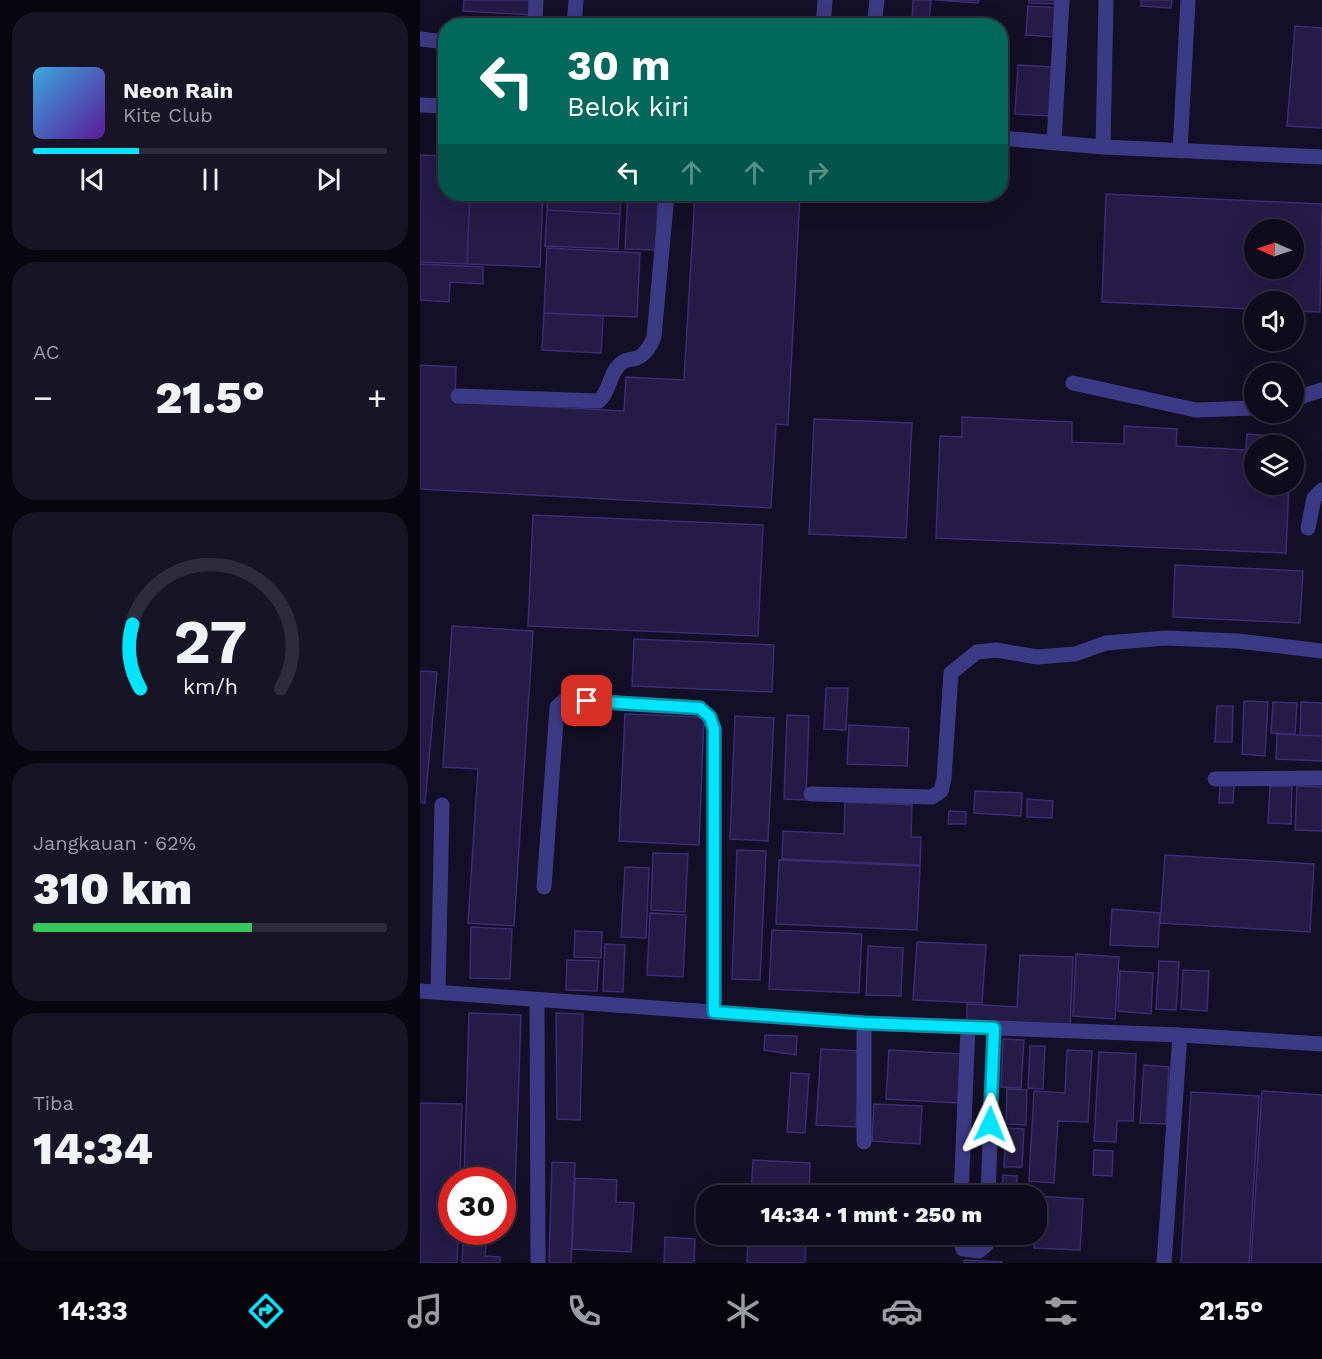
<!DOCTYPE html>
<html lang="id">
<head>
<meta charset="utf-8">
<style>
  body { margin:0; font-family:"Work Sans",sans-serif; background:#171425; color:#f1f3f6; height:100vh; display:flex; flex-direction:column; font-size:22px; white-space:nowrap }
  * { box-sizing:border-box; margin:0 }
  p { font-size:20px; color:#9b9ba3 }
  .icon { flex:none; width:33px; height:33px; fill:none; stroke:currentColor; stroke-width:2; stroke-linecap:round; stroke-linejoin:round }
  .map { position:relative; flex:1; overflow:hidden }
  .sheet { display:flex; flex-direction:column; gap:12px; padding:12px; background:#08060f; width:420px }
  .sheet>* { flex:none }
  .hud { position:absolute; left:18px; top:18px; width:570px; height:183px; border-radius:24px; box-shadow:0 6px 24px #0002,0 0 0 2px #2e2b3b; background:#00695c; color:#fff; overflow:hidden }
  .needle { width:39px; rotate:272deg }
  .tools { position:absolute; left:824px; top:219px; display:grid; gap:12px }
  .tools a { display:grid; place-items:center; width:60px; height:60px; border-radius:50%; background:#0e0b1c; box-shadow:0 6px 24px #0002,0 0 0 2px #2e2b3b; font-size:30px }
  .speed { position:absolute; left:18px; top:1167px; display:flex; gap:12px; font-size:30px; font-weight:700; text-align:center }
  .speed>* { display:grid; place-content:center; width:78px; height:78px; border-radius:50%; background:#0e0b1c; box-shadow:0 6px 24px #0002,0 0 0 2px #2e2b3b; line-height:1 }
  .speed .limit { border:9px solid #d22; background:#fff; color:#111 }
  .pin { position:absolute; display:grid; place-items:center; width:51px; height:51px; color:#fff; margin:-26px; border-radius:12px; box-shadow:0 3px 9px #0006 }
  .me { position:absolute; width:66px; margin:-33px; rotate:2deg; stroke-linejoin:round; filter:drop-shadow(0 0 4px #0008) }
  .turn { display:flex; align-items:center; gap:21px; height:126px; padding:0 30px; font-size:27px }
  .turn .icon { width:78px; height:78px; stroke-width:2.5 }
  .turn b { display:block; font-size:42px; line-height:51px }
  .lanes { display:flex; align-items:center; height:57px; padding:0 30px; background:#0003; justify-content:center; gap:30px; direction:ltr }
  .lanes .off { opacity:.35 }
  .big { font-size:45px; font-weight:800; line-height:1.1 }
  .sheet .card { flex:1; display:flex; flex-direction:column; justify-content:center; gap:9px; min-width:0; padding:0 21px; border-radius:24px; background:#171425 }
  .sheet .dial { align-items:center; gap:0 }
  .dial svg { height:156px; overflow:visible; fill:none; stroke:#2e2b3b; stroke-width:7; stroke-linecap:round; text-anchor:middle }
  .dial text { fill:#f1f3f6; stroke:none }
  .song { display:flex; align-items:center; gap:18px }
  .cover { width:72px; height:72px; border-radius:9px; background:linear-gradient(135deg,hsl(200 70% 55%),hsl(270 70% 35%)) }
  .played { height:6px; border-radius:3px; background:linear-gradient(90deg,#00e5ff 30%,#2e2b3b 30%) }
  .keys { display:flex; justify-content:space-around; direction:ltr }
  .heat { display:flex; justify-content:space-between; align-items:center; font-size:33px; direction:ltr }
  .charge { height:9px; border-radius:4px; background:linear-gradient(90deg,#34c759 62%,#2e2b3b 0) }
  .trip { position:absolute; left:276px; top:1185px; width:351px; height:60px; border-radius:24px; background:#0e0b1c; box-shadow:0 6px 24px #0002,0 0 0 2px #2e2b3b; font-weight:800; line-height:60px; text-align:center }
  .menu { display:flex; height:96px; justify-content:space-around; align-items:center; background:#06040b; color:#9b9ba3 }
  .menu .icon { width:42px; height:42px }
  .menu .active { color:#00e5ff }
  .menu b { font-size:27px; color:#f1f3f6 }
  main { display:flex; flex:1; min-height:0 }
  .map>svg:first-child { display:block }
</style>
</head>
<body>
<main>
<section class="sheet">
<div class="card">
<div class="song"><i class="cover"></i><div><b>Neon Rain</b><p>Kite Club</p></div></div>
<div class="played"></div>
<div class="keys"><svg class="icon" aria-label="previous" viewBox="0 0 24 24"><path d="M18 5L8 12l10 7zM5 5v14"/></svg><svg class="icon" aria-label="pause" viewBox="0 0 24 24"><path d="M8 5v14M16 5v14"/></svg><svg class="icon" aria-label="next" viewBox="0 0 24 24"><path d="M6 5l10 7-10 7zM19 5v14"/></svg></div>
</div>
<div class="card"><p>AC</p>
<div class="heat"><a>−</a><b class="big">21.5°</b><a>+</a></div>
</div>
<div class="card dial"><svg viewBox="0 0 100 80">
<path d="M14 69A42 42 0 1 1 86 69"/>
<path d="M14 69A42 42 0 0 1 10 36" stroke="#00e5ff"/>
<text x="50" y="56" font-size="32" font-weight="700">27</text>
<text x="50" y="72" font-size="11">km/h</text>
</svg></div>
<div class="card"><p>Jangkauan · 62%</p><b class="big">310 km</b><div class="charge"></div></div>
<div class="card"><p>Tiba</p><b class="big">14:34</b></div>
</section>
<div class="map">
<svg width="902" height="1263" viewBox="0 0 902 1263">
  <rect width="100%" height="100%" fill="#130f26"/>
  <!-- building -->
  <path fill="#241b47" stroke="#3b2d73" stroke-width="1.5" fill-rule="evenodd" d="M44 0H113L112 15 43 11Z
    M493 0H511L509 23 492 22Z
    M515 0H559L558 3Z
    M609 0H635V4L609 3Z
    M721 0H752L751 8 721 6Z
    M608 6 639 8 637 37 606 35Z
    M875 26 902 28V128L867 126Z
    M598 65 633 67 630 116 595 114Z
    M0 155 26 156V194H50L47 264 0 262Z
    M50 194H123L120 267 47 264Z
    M128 194H201L200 214 127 210Z
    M208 194H238L236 250 205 249Z
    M275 194H380L368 425 356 424 351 508 0 489V365L36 367 35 402 204 411 206 377 264 380Z
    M686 194 902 204 900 312 873 311V302H834V309L682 302ZM834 230H873V268H834Z
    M127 210 200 214 198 249 125 246Z
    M127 248 220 253 217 317 124 313Z
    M0 264 63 267V284L30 282 29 302 0 300Z
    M124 313 183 316 181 353 122 350Z
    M542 417 652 422V442L704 444V426L757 429 756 446 826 450 827 434 852 436V446H834V484H869L866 553 516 538 520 436 542 437Z
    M394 419 492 423 486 538 389 534Z
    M113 515 343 525 338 636 108 626Z
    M755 565 883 571 880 623 753 617Z
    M32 626 113 631 94 926 48 923 58 769 23 767Z
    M214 639 354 645 352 692 212 686Z
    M0 671 17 672 5 803 0 802Z
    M406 688H428L426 730 404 729Z
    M824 701 848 702 845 756 822 754Z
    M853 702 877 703 875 734 851 733Z
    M881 702 902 703V736L880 735Z
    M797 706H813L812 742H795Z
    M205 714 284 717 279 845 199 841Z
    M367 715 389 716 386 800 364 799Z
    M315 716 354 718 348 841 310 839Z
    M429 725 489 728 487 766 427 764Z
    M857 734 902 736V761L856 759Z
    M800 783 814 784 813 803H799Z
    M850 786H872L871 824 848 823Z
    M877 786 902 787V831L875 830Z
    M555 791 602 793 601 816 554 813Z
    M607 799 633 801 632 818 607 817Z
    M425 802 492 805 491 837H501L500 865 362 859 363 831 424 834Z
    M529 811 546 812V824H528Z
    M317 850 346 851 340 980 312 979Z
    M233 853 268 854 265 912 231 910Z
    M745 855 894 864 890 932 740 923Z
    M359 860 500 866 497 930 356 924Z
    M205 867 229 868 226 938 201 937Z
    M692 909 740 913 738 947 690 945Z
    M230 913 266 915 263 977 227 975Z
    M51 927 92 929 90 979 50 978Z
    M352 930 442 934 439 993 349 989Z
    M155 931 182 932 181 958 154 957Z
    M497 942 566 945 562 1003 493 1000Z
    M185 944 205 945 203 992 183 991Z
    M448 946 483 948 481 996 446 995Z
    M656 954 699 957 695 1019 653 1016Z
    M600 955 653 957 650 1027 547 1022V1004L597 1007Z
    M147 960 179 961 177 991 146 990Z
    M739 961 759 962 756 1010 736 1009Z
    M763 970 789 971 787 1011 761 1009Z
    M700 971 733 973 731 1014 698 1011Z
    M49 1013 101 1015 95 1193H82V1180H44Z
    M136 1013 163 1014 160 1120 137 1119Z
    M345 1035 377 1036 376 1055 344 1050Z
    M583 1039 604 1040 601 1088 581 1087Z
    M610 1046H625L623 1089 608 1088Z
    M401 1049 440 1051 436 1127 396 1125Z
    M469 1050 541 1054 538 1103 466 1099Z
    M647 1050 672 1051 668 1122 638 1121 634 1183 609 1181 614 1091 645 1093Z
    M679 1052 716 1054 713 1121H697L696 1142 674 1141Z
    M724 1065 749 1067 746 1124 720 1123Z
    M371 1073 389 1074 385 1133 367 1132Z
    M587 1089 607 1090 606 1125 586 1124Z
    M842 1091 902 1095V1263H831Z
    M771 1092 839 1096 829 1263H761Z
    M0 1103 42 1104 40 1180H32V1232H38L37 1263H0Z
    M454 1104 502 1106 500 1144 452 1141Z
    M586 1128 604 1129 602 1167H584Z
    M674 1150 693 1151 692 1176 673 1175Z
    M333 1160 390 1163 389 1196H331Z
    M132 1162 155 1163 151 1263H129Z
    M583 1175 597 1176 596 1196H582Z
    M155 1178 197 1180 196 1202 214 1203 211 1252 152 1249Z
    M618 1196 663 1199 660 1250 614 1248Z
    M328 1234H386L385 1263H327Z
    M579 1234H603L602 1243 579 1241Z
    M245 1237 275 1239 274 1263H244Z
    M43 1243 66 1245 65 1256 80 1257V1263H42Z
    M544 1260 582 1262V1263H544Z"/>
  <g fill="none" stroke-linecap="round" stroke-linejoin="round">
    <!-- minor -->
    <path stroke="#3d3a85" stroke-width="15" d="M115 26 116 0
      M154 26 156 0
      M403 26 405 0
      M454 26 457 0
      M0 39 26 42
      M0 105 26 106
      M580 138 683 147 902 157
      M634 142 642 0
      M683 147 686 0
      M760 151 768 0
      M653 383 776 410 834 408
      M38 396 179 401C191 390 189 371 203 362 207 359 212 360 217 358 226 354 230 346 234 337L247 194
      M873 399 902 390
      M888 528 894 498 902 490
      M795 779 902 778
      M391 794 512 797 521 791 524 779 531 673 557 652 576 650 617 657 655 654 686 643 746 638 818 641 902 651
      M124 887 137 707 145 700 280 708 289 717 294 729V1012
      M0 991 444 1023 760 1035 902 1044
      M18 992 22 805
      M117 1000 118 1263
      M444 1142V1023
      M541 1196 548 1027
      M568 1196 574 1028
      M539 1234 543 1249 559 1251 566 1245 567 1234
      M744 1263 760 1035"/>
  </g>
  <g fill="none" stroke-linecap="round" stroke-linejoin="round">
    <defs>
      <path id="route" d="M167 701 280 708 290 717 294 729V1012L444 1023 574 1028 570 1124"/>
    </defs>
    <!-- route casing -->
    <use href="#route" stroke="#0095a6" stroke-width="15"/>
    <!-- route -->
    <use href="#route" stroke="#00e5ff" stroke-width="10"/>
  </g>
</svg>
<div class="tools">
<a><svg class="needle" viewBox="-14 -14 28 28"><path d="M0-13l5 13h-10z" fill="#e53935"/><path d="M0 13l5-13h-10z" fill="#9b9ba3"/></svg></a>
<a><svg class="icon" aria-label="sound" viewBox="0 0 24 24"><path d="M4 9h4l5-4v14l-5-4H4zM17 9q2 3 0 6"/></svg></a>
<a><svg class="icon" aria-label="search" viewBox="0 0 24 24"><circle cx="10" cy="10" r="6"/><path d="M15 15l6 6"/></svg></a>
<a><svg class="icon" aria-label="layers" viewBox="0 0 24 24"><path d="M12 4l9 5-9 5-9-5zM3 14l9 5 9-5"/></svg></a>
</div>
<div class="speed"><div class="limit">30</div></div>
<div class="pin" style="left:167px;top:701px;background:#d93025"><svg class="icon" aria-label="arrive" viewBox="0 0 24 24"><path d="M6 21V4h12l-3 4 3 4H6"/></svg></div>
<svg class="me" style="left:570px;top:1124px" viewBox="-20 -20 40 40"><path d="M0-17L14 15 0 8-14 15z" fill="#00e5ff" stroke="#fff" stroke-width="4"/></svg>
<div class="trip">14:34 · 1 mnt · 250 m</div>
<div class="hud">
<div class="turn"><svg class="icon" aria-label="left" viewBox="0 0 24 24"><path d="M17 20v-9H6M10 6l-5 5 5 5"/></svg><div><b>30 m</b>Belok kiri</div></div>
<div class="lanes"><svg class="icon" aria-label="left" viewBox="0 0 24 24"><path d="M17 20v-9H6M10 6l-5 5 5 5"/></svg><svg class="icon off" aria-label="ahead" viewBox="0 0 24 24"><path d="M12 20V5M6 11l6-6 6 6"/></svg><svg class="icon off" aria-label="ahead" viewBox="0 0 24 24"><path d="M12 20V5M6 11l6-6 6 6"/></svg><svg class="icon off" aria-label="right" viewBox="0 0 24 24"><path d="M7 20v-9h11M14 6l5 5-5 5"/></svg></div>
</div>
</div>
</main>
<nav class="menu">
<b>14:33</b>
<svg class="icon active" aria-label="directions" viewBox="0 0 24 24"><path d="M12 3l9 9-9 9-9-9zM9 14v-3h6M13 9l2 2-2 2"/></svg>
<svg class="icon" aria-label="music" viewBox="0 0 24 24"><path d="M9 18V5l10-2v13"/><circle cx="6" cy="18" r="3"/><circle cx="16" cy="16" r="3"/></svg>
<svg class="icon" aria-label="phone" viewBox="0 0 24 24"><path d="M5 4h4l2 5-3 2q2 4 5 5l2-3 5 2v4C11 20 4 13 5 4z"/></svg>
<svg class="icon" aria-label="climate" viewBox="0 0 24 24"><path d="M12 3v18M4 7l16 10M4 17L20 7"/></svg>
<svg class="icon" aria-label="car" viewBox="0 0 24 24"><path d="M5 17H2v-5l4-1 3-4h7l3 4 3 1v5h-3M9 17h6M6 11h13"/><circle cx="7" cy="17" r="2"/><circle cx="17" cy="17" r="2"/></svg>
<svg class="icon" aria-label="filters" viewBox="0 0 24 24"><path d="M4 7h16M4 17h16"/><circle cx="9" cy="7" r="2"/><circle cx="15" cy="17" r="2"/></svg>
<b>21.5°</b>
</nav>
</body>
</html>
